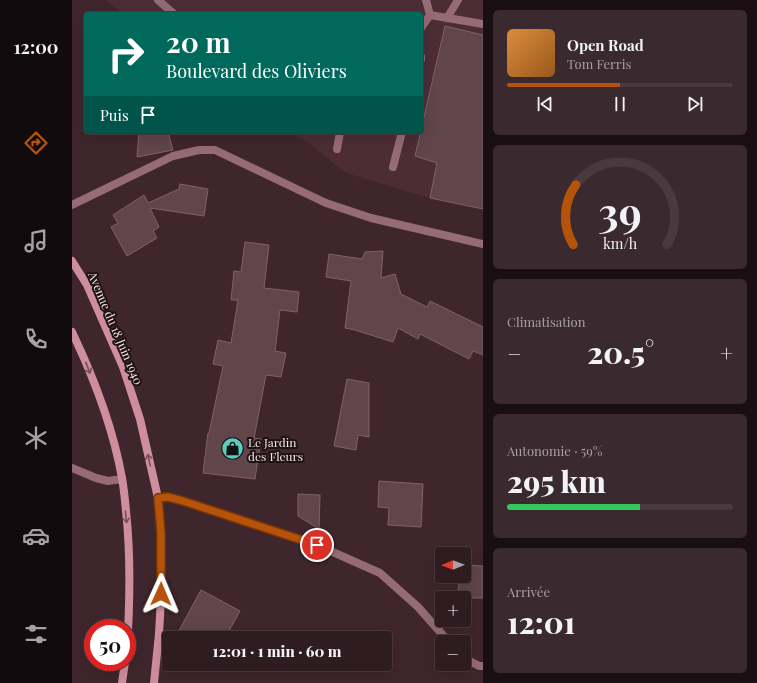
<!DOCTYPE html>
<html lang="fr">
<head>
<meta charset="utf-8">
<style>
  body { margin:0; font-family:"Playfair Display",serif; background:#3a292e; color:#f1f3f6; height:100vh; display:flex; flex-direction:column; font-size:15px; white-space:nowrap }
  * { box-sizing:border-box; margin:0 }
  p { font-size:13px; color:#a7a1a5 }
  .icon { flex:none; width:22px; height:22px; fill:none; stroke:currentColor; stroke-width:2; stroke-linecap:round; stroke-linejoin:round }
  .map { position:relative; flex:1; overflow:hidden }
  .panel { display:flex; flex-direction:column; gap:10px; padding:10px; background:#190f12; width:274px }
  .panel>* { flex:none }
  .banner { position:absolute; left:12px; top:12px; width:339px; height:122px; border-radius:4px; box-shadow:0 4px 16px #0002,0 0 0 1px #493a3f; background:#00695c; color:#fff; overflow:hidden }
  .needle { width:26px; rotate:269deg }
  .tools { position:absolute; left:363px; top:547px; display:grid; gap:8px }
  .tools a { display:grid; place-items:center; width:36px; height:36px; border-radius:4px; background:#2e1c21; box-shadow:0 4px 16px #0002,0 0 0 1px #493a3f; font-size:20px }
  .speed { position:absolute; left:12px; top:619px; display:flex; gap:8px; font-size:20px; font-weight:700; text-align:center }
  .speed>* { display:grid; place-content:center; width:52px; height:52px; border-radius:50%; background:#2e1c21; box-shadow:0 4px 16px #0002,0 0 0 1px #493a3f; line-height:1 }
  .speed .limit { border:6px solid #d22; background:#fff; color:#111 }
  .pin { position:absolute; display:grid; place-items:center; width:34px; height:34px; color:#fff; margin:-17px; border:2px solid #fff; border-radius:50%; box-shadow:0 1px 4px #0007 }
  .me { position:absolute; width:44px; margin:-22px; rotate:1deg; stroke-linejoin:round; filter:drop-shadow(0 0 3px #0008) }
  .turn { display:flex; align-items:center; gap:14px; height:84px; padding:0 16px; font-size:18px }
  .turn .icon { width:52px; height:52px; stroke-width:2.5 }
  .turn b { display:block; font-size:28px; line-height:34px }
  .then { display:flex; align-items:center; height:38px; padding:0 16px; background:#0003; gap:8px; font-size:15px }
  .big { font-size:30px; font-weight:800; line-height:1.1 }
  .panel .card { flex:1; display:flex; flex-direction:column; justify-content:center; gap:6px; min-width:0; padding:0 14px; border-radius:6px; background:#3a292e }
  .panel .dial { align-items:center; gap:0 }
  .dial svg { height:104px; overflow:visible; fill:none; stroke:#493a3f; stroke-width:7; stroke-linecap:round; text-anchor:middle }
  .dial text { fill:#f1f3f6; stroke:none }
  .song { display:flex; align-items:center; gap:12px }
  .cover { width:48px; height:48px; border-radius:6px; background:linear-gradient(135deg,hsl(30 70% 55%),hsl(30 70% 35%)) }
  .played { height:4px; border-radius:2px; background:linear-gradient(90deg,#b45309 50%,#493a3f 50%) }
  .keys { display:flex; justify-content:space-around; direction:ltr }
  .heat { display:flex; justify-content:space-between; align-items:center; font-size:22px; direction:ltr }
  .charge { height:6px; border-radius:3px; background:linear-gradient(90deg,#34c759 59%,#493a3f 0) }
  .trip { position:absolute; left:90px; top:631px; width:230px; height:40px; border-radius:4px; background:#2e1c21; box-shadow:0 4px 16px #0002,0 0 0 1px #493a3f; font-weight:800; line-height:40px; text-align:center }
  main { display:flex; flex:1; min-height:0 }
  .tabs { display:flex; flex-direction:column; width:72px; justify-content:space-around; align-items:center; background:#120b0d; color:#a7a1a5 }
  .tabs .icon { width:28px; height:28px }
  .tabs .current { color:#b45309 }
  .tabs b { font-size:18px; color:#f1f3f6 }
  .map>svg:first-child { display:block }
</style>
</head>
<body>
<main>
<nav class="tabs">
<b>12:00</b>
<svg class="icon current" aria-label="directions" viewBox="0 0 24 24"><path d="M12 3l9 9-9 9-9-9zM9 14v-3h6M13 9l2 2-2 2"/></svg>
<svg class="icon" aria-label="music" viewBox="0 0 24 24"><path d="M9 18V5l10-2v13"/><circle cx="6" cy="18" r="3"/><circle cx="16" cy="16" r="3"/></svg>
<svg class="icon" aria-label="phone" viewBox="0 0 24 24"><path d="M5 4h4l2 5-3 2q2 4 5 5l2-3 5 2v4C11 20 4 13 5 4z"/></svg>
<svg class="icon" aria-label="climate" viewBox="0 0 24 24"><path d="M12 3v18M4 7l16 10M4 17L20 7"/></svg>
<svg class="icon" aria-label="car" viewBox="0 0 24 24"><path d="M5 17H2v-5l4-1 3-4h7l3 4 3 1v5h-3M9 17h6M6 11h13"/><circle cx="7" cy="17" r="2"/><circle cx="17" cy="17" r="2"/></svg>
<svg class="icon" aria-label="filters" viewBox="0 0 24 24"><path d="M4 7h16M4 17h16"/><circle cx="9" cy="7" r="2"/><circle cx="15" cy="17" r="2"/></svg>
</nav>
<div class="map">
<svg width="411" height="683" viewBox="0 0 411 683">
  <rect width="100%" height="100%" fill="#3e262c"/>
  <!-- built -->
  <path fill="#4c2d35" d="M33 0H411V209L358 198 274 173 239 145 220 132H349V14H53Z"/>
  <!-- building -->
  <path fill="#60454b" stroke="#7f6269" d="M373 26 411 35V209L358 198 365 163 343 156Z
    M67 132H96L101 150 65 157Z
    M108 184 136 189 132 216 78 208 87 227 81 231 85 238 55 256 39 227 46 223 41 215 72 195 76 203 107 189Z
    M173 242 197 245 192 288 227 292 225 312 208 310 203 351 214 353 209 377 194 375 182 438 189 439 183 479 131 473 136 433H137L151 366 141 364 146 340 159 343 166 300H159L162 271 169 272Z
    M311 251 309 278 323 274 329 294 355 307 358 301 411 327V355L401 351 397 359 348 334 346 339 326 328 321 342 283 330 273 328 279 281 254 277 257 254 290 259 293 252Z
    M275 379 297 383V437L286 435 284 450 262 446Z
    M307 481 351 484 349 527 316 525 317 508 306 507Z
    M226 494 248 495 247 529 226 516Z
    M392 565 411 566V598H385L388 576H392Z
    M129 590 168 611 153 638H103Z"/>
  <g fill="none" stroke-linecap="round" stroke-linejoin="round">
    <!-- service -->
    <path stroke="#956b75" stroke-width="8" d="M358 15 411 24
      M375 18 386 0
      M349 57V59
      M265 149 268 132
      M321 167 330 132"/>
    <!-- minor -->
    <path stroke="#956b75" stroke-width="8" d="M86 0 102 14
      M349 28 358 15 354 0
      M0 205 101 156 127 150H143L254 203 299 218 411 244
      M0 468 24 478 36 481 50 479
      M86 498 96 497 111 501 245 545 308 573 346 607 377 642
      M392 658 407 666H411"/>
    <!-- secondary -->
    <path stroke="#cf8e9d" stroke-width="8" d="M0 261 15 285 51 367 68 419 86 498 89 533 90 580 87 634 82 683
      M0 332C22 378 41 428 50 478 52 489 53 500 54 511 59 557 58 602 55 648
      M50 683 53 662"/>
  </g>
  <!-- one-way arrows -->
  <defs><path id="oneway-shaft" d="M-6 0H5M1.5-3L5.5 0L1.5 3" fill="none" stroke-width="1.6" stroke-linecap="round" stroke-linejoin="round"/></defs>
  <g stroke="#765059">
    <use href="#oneway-shaft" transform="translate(16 368) rotate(69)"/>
    <use href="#oneway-shaft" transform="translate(77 460) rotate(-103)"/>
    <use href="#oneway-shaft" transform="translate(54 517) rotate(84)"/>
  </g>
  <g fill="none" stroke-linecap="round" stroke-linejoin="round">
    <defs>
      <path id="route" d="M89 594V533L86 498 96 497 111 501 245 545"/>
    </defs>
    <!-- route casing -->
    <use href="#route" stroke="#753606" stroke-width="10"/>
    <!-- route -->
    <use href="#route" stroke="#b45309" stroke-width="7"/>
  </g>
  <!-- icons -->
  <defs>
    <symbol id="shop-disc" viewBox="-11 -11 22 22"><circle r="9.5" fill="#59cebe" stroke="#1e1215"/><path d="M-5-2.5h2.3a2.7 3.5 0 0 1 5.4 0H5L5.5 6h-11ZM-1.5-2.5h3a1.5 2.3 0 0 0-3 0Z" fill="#111"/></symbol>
  </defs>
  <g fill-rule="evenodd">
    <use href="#shop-disc" x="148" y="436" width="25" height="25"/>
  </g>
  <g text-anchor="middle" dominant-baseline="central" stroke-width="4" stroke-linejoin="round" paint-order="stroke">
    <!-- street labels -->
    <g font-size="12" fill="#f6e5e8" stroke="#1e1215">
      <text transform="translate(44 328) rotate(67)">Avenue du 18 Juin 1940</text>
    </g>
    <!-- poi labels -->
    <g font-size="12" fill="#f6e5e8" stroke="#1e1215" text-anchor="start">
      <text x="176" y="442">Le Jardin<tspan x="176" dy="14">des Fleurs</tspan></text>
    </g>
  </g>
</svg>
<div class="tools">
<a><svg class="needle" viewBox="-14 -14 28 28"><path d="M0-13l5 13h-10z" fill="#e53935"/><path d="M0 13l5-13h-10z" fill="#a7a1a5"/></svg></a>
<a>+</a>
<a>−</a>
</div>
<div class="speed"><div class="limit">50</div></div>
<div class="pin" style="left:245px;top:545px;background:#d93025"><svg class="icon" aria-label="arrive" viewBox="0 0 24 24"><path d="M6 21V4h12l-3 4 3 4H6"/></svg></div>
<svg class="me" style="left:89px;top:594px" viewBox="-20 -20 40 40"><path d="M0-17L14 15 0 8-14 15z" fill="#b45309" stroke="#fff" stroke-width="4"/></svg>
<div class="trip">12:01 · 1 min · 60 m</div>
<div class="banner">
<div class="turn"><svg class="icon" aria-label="right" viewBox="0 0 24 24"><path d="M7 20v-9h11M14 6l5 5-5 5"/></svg><div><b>20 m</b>Boulevard des Oliviers</div></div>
<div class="then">Puis<svg class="icon" aria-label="arrive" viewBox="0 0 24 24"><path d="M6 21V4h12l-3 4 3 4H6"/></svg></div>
</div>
</div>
<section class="panel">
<div class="card">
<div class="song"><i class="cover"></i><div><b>Open Road</b><p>Tom Ferris</p></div></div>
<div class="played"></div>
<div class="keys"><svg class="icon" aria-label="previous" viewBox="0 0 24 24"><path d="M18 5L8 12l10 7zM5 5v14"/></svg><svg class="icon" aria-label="pause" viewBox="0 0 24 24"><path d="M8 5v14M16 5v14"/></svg><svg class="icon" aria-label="next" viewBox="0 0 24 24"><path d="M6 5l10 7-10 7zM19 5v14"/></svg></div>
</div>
<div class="card dial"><svg viewBox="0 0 100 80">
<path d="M14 69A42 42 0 1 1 86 69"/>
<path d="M14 69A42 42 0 0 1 16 23" stroke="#b45309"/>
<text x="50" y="56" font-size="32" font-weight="700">39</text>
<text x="50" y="72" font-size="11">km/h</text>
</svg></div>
<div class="card"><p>Climatisation</p>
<div class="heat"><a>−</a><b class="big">20.5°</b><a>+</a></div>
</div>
<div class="card"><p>Autonomie · 59%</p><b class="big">295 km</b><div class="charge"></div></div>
<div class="card"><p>Arrivée</p><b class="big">12:01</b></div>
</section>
</main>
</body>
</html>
